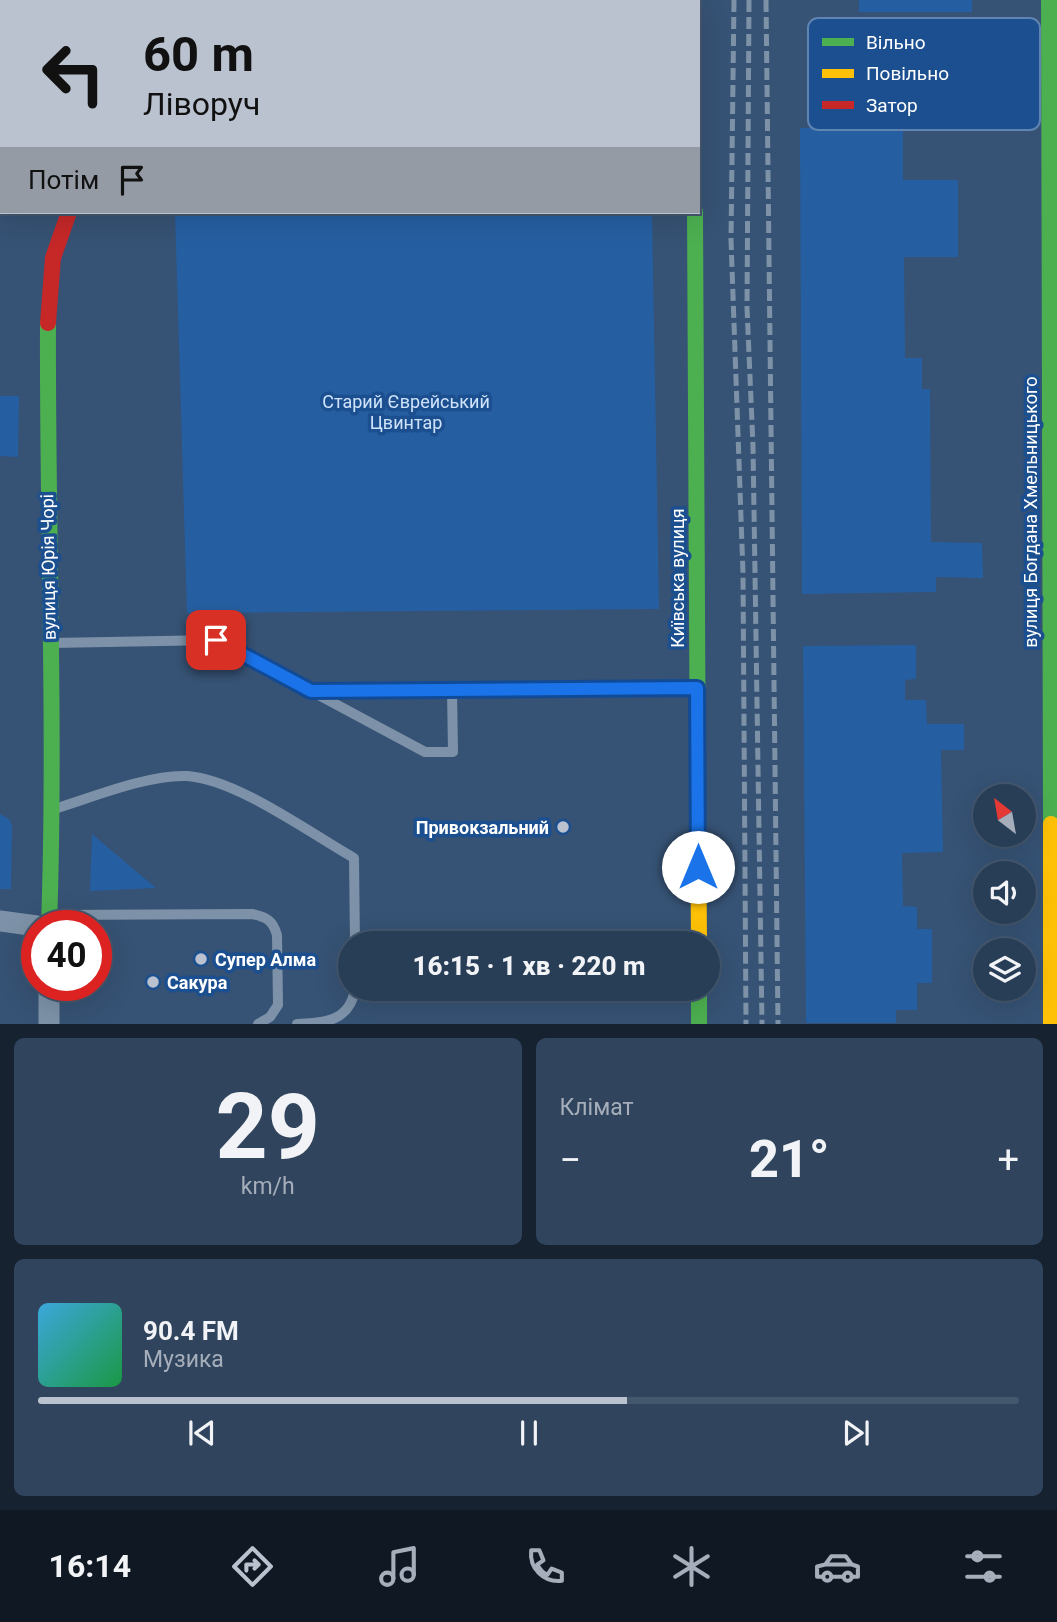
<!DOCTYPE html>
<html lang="uk">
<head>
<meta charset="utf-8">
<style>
  body { margin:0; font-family:Roboto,sans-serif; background:#30455d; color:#f1f3f6; height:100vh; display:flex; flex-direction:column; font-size:26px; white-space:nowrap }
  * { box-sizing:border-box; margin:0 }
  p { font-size:23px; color:#a5aeba }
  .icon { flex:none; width:38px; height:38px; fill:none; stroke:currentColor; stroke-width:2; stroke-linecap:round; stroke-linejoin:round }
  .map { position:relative; height:1024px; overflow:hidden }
  .panel { display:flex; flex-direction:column; gap:14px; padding:14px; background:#162230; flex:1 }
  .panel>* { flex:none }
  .guide { position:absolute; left:0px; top:0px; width:700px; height:214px; box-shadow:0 7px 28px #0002,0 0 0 2px #44576d; background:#b9c2ce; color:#111; overflow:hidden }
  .needle { width:46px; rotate:329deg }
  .tools { position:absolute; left:973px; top:784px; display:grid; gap:14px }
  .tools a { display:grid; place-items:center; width:63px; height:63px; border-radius:50%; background:#283e57; box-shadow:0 7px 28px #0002,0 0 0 2px #44576d; font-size:35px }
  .speed { position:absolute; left:21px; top:910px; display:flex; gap:14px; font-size:35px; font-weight:700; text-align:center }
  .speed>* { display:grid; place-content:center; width:91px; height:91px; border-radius:50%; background:#283e57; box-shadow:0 7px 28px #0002,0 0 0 2px #44576d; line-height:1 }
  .speed .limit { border:10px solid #d22; background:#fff; color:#111 }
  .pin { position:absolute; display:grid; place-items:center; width:60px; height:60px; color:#fff; margin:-30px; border-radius:14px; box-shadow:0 4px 10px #0006 }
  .me { position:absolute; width:77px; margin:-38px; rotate:0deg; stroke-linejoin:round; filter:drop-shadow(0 0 5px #0008) }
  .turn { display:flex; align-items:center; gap:24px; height:147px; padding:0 28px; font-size:32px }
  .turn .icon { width:91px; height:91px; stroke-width:2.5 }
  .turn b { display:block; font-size:49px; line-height:60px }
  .then { display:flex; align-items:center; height:66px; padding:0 28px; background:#0003; gap:14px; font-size:26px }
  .big { font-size:52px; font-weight:800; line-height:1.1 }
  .panel .widget { flex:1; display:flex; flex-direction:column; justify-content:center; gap:10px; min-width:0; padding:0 24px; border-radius:10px; background:#30455d }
  .panel .dial { align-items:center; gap:0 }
  .dial b { font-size:91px; line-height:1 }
  .song { display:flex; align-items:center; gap:21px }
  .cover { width:84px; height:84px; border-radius:10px; background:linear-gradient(135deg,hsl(200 70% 55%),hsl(140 70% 35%)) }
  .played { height:7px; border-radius:4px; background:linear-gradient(90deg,#b9c2ce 60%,#44576d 60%) }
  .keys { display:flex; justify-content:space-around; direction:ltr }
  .heat { display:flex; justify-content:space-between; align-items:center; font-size:38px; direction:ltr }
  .panel .tiles { flex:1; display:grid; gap:14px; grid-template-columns:1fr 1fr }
  .widget:last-child { grid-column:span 2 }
  .trip { position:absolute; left:338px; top:931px; width:382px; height:70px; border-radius:35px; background:#283e57; box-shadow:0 7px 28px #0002,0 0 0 2px #44576d; font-weight:800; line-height:70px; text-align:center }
  .dock { display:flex; height:112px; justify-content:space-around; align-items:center; background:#101923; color:#a5aeba }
  .dock .icon { width:49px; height:49px }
  .dock .selected { color:#b9c2ce }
  .dock b { font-size:32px; color:#f1f3f6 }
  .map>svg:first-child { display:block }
</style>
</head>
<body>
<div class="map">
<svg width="1057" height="1024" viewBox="0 0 1057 1024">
  <rect width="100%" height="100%" fill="#365274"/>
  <!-- green -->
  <path fill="#265fa1" d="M135 0H653L136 2Z
    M859 0H972V12H859Z
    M903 127V180H958V257H904L905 358H922V389H930L931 542 982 543 983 578 936 577V592L802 594 800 128Z
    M175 212H652L659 609 187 613Z
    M0 396H19L18 457 0 456Z
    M916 645V679L905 680V700H926L927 724H964V750H941L943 852 902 853 903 906 917 907V929H932V983H917V1010H896V1023H806L803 646Z
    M0 814 9 819 12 825 11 889H0Z
    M92 834 156 888 90 891Z"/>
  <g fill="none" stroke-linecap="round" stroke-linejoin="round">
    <!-- lane -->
    <path stroke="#7d92a8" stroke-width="10" d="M52 643 216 640 425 752H453L452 690 694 688
      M314 691 452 690
      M57 808C93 797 150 774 187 776 236 779 310 833 354 858L355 943
      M53 915 252 914C267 917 273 921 277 935L278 1005 270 1017 258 1024
      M297 1024C325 1023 350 1021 355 989"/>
    <!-- street -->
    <path stroke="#7d92a8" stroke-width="21" d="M75 0V2
      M0 921 37 926
      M49 985V1024"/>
    <!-- fast -->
    <path stroke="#4caf50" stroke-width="16" d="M1049 0 1051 824
      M695 212 698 808
      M48 323C47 524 56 725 49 926
      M699 989V1024"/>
    <!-- slow -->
    <path stroke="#ffc107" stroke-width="16" d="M698 808 699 943
      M1051 824V1024"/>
    <!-- jam -->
    <path stroke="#c62828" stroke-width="16" d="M693 0V2
      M48 323 53 258 69 212"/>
    <!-- rail -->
    <path stroke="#7e92a7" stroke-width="5" stroke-dasharray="12 5" stroke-linecap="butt" d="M734 0 731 240 743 573 746 1024
      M749 0 747 308 753 446 762 1024
      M766 0 778 1024"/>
  </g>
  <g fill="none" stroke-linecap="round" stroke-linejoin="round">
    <defs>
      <path id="route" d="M216 640 311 691 697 688 698 867"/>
    </defs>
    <!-- route casing -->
    <use href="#route" stroke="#114b97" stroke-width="18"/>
    <!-- route -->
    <use href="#route" stroke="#1a73e8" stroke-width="12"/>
  </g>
  <!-- markers -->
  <g fill="#b9c2ce" stroke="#1b4f8f" stroke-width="2.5">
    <circle cx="563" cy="827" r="7"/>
    <circle cx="201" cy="959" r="7"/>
    <circle cx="153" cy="982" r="7"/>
  </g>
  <g text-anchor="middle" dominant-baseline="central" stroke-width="7" stroke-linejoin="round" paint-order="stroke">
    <!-- park labels -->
    <g font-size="18" fill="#cfe3fa" stroke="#1b4f8f">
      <text x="406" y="401">Старий Єврейський<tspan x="406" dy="21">Цвинтар</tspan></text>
    </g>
    <!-- street labels -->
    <g font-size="18" fill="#fff" stroke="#1b4f8f">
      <text transform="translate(1030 512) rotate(-90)">вулиця Богдана Хмельницького</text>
      <text transform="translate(48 567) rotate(-91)">вулиця Юрія Чорі</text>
      <text transform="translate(677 578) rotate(-90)">Київська вулиця</text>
    </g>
    <!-- poi labels -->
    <g font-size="18" font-weight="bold" fill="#fff" stroke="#1b4f8f" text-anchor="start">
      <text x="549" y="827" text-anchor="end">Привокзальний</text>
      <text x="215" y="959">Супер Алма</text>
      <text x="167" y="982">Сакура</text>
    </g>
  </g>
  <!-- legend -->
  <rect x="808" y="18" width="232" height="112" rx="10" fill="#1b4f8f" stroke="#5f84b1" stroke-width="2"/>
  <rect x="822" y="38" width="32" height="8" fill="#4caf50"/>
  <rect x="822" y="69" width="32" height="9" fill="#ffc107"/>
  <rect x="822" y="101" width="32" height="8" fill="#c62828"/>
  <g font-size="19" fill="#fff">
    <text x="866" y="49">Вільно</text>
    <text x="866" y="80">Повільно</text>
    <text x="866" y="112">Затор</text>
  </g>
</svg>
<div class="tools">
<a><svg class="needle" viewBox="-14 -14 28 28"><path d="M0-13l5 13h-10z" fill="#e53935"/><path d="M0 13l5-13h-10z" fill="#a5aeba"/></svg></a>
<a><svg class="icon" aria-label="sound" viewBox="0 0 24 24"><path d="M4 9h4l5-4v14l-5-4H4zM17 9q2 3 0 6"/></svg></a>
<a><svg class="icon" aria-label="layers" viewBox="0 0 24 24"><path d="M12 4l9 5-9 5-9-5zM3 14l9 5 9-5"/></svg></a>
</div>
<div class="speed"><div class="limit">40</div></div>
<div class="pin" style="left:216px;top:640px;background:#d93025"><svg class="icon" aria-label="arrive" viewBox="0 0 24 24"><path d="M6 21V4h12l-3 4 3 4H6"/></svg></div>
<svg class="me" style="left:698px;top:867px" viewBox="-20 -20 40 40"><circle r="19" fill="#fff"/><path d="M0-13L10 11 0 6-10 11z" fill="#1a73e8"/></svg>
<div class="trip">16:15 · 1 хв · 220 m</div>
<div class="guide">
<div class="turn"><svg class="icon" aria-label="left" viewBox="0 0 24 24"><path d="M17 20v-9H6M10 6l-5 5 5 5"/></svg><div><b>60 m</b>Ліворуч</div></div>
<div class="then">Потім<svg class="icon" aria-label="arrive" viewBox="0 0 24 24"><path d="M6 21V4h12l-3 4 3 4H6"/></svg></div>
</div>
</div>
<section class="panel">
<div class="tiles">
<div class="widget dial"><b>29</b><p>km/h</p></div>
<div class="widget"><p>Клімат</p>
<div class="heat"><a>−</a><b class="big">21°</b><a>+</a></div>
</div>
<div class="widget">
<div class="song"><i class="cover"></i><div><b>90.4 FM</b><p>Музика</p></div></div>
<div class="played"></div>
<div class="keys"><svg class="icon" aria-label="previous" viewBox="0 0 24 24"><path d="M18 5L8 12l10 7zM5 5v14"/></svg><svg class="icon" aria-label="pause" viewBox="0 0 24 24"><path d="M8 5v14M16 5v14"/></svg><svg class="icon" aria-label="next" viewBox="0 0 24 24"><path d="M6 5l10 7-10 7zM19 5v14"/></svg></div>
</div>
</div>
</section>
<nav class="dock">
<b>16:14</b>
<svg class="icon selected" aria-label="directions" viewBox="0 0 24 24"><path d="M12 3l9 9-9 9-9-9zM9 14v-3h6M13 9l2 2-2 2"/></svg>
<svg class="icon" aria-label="music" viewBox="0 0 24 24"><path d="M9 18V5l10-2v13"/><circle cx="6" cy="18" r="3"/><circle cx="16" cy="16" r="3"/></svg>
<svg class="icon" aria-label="phone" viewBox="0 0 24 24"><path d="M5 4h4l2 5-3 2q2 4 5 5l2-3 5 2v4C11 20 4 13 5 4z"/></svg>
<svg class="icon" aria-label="climate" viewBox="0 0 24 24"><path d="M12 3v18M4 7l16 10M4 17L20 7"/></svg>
<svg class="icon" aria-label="car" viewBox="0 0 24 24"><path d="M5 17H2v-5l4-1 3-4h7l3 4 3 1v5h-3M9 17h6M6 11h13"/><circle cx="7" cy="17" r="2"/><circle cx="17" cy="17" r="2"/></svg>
<svg class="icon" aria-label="filters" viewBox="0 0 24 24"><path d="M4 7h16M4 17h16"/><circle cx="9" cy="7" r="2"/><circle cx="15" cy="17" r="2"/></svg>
</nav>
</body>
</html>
